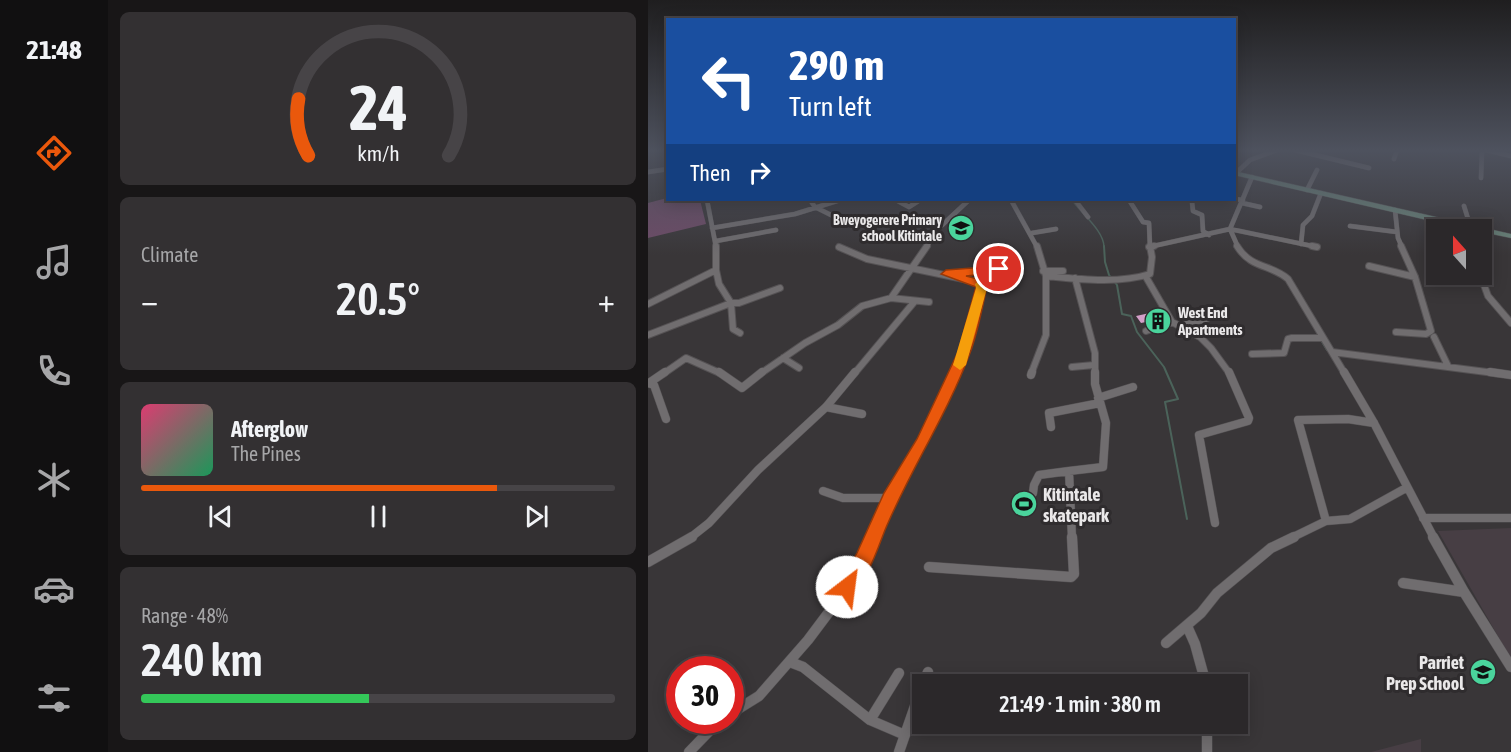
<!DOCTYPE html>
<html lang="en">
<head>
<meta charset="utf-8">
<style>
  body { margin:0; font-family:"Asap Condensed",sans-serif; background:#333032; color:#f1f3f6; height:100vh; display:flex; flex-direction:column; font-size:22px; white-space:nowrap }
  * { box-sizing:border-box; margin:0 }
  p { font-size:20px; color:#a6a6a8 }
  .icon { flex:none; width:33px; height:33px; fill:none; stroke:currentColor; stroke-width:2; stroke-linecap:round; stroke-linejoin:round }
  .map { position:relative; flex:1; overflow:hidden }
  .details { display:flex; flex-direction:column; gap:12px; padding:12px; background:#181617; width:540px }
  .details>* { flex:none }
  .hud { position:absolute; left:18px; top:18px; width:570px; height:183px; border-radius:0px; box-shadow:0 3px 15px #0003,0 0 0 2px #474447; background:#1a4fa0; color:#fff; overflow:hidden }
  .needle { width:39px; rotate:339deg }
  .tools { position:absolute; left:778px; top:219px; display:grid; gap:12px }
  .tools a { display:grid; place-items:center; width:66px; height:66px; border-radius:0px; background:#2b282a; box-shadow:0 3px 15px #0003,0 0 0 2px #474447; font-size:30px }
  .speed { position:absolute; left:18px; top:656px; display:flex; gap:12px; font-size:30px; font-weight:700; text-align:center }
  .speed>* { display:grid; place-content:center; width:78px; height:78px; border-radius:50%; background:#2b282a; box-shadow:0 3px 15px #0003,0 0 0 2px #474447; line-height:1 }
  .speed .limit { border:9px solid #d22; background:#fff; color:#111 }
  .pin { position:absolute; display:grid; place-items:center; width:51px; height:51px; color:#fff; margin:-26px; border:3px solid #fff; border-radius:50%; box-shadow:0 2px 6px #0007 }
  .me { position:absolute; width:66px; margin:-33px; rotate:30deg; stroke-linejoin:round; filter:drop-shadow(0 0 4px #0008) }
  .turn { display:flex; align-items:center; gap:21px; height:126px; padding:0 24px; font-size:27px }
  .turn .icon { width:78px; height:78px; stroke-width:2.5 }
  .turn b { display:block; font-size:42px; line-height:51px }
  .then { display:flex; align-items:center; height:57px; padding:0 24px; background:#0003; gap:12px; font-size:22px }
  .big { font-size:45px; font-weight:600; line-height:1.1 }
  .details .tile { flex:1; display:flex; flex-direction:column; justify-content:center; gap:9px; min-width:0; padding:0 21px; border-radius:9px; background:#333032 }
  .details .dial { align-items:center; gap:0 }
  .dial svg { height:156px; overflow:visible; fill:none; stroke:#474447; stroke-width:7; stroke-linecap:round; text-anchor:middle }
  .dial text { fill:#f1f3f6; stroke:none }
  .song { display:flex; align-items:center; gap:18px }
  .cover { width:72px; height:72px; border-radius:9px; background:linear-gradient(135deg,hsl(340 70% 55%),hsl(150 70% 35%)) }
  .played { height:6px; border-radius:3px; background:linear-gradient(90deg,#ea580c 75%,#474447 75%) }
  .keys { display:flex; justify-content:space-around; direction:ltr }
  .heat { display:flex; justify-content:space-between; align-items:center; font-size:33px; direction:ltr }
  .charge { height:9px; border-radius:4px; background:linear-gradient(90deg,#34c759 48%,#474447 0) }
  .trip { position:absolute; left:264px; top:674px; width:336px; height:60px; border-radius:0px; background:#2b282a; box-shadow:0 3px 15px #0003,0 0 0 2px #474447; font-weight:600; line-height:60px; text-align:center }
  main { display:flex; flex:1; min-height:0 }
  .tab-bar { display:flex; flex-direction:column; width:108px; justify-content:space-around; align-items:center; background:#111011; color:#a6a6a8 }
  .tab-bar .icon { width:42px; height:42px }
  .tab-bar .on { color:#ea580c }
  .tab-bar b { font-size:27px; color:#f1f3f6 }
  .map>svg:first-child { display:block }
</style>
</head>
<body>
<main>
<nav class="tab-bar">
<b>21:48</b>
<svg class="icon on" aria-label="directions" viewBox="0 0 24 24"><path d="M12 3l9 9-9 9-9-9zM9 14v-3h6M13 9l2 2-2 2"/></svg>
<svg class="icon" aria-label="music" viewBox="0 0 24 24"><path d="M9 18V5l10-2v13"/><circle cx="6" cy="18" r="3"/><circle cx="16" cy="16" r="3"/></svg>
<svg class="icon" aria-label="phone" viewBox="0 0 24 24"><path d="M5 4h4l2 5-3 2q2 4 5 5l2-3 5 2v4C11 20 4 13 5 4z"/></svg>
<svg class="icon" aria-label="climate" viewBox="0 0 24 24"><path d="M12 3v18M4 7l16 10M4 17L20 7"/></svg>
<svg class="icon" aria-label="car" viewBox="0 0 24 24"><path d="M5 17H2v-5l4-1 3-4h7l3 4 3 1v5h-3M9 17h6M6 11h13"/><circle cx="7" cy="17" r="2"/><circle cx="17" cy="17" r="2"/></svg>
<svg class="icon" aria-label="filters" viewBox="0 0 24 24"><path d="M4 7h16M4 17h16"/><circle cx="9" cy="7" r="2"/><circle cx="15" cy="17" r="2"/></svg>
</nav>
<section class="details">
<div class="tile dial"><svg viewBox="0 0 100 80">
<path d="M14 69A42 42 0 1 1 86 69"/>
<path d="M14 69A42 42 0 0 1 9 40" stroke="#ea580c"/>
<text x="50" y="56" font-size="32" font-weight="700">24</text>
<text x="50" y="72" font-size="11">km/h</text>
</svg></div>
<div class="tile"><p>Climate</p>
<div class="heat"><a>−</a><b class="big">20.5°</b><a>+</a></div>
</div>
<div class="tile">
<div class="song"><i class="cover"></i><div><b>Afterglow</b><p>The Pines</p></div></div>
<div class="played"></div>
<div class="keys"><svg class="icon" aria-label="previous" viewBox="0 0 24 24"><path d="M18 5L8 12l10 7zM5 5v14"/></svg><svg class="icon" aria-label="pause" viewBox="0 0 24 24"><path d="M8 5v14M16 5v14"/></svg><svg class="icon" aria-label="next" viewBox="0 0 24 24"><path d="M6 5l10 7-10 7zM19 5v14"/></svg></div>
</div>
<div class="tile"><p>Range · 48%</p><b class="big">240 km</b><div class="charge"></div></div>
</section>
<div class="map">
<svg width="863" height="752" viewBox="0 0 863 752">
  <rect width="100%" height="100%" fill="#393638"/>
  <!-- built -->
  <path fill="#473e44" d="M863 528V659L790 531Z
    M773 739V752H723Z"/>
  <!-- green -->
  <path fill="#6e4b67" d="M19 198 52 200 58 224 0 238V203Z"/>
  <g fill="none" stroke-linecap="round" stroke-linejoin="round">
    <!-- stream-far1 -->
    <path stroke="#4b635a" stroke-width="1.5" d="M424 200C434 214 456 231 456 247"/>
    <!-- stream -->
    <path stroke="#4b635a" stroke-width="2" d="M456 246 457 262 461 275 469 285 474 314 483 316 489 332 516 367 530 399 517 402 539 519
      M673 340 679 350"/>
  </g>
  <!-- building -->
  <path fill="#d39fc8" d="M511 311 516 319 500 325 498 322 493 323 488 316Z"/>
  <g fill="none" stroke-linecap="round" stroke-linejoin="round">
    <defs>
      <path id="minor-far3" d="M647 150 721 168
        M838 150 863 156
        M746 159 749 150
        M0 172 20 169
        M588 173 602 160 629 150
        M833 178 834 150
        M659 190 669 170
        M586 199 595 200
        M59 200 68 247
        M162 200 167 207 189 218
        M248 200 261 207 272 200
        M363 200 389 247
        M427 200 440 217
        M481 200 495 222 501 223 502 247
        M544 202 545 211 554 215 555 231 561 235
        M594 203 612 207
        M816 206 821 222 818 226 819 230
        M747 210 750 238 754 247
        M702 226 749 232
        M64 228 147 214 192 200
        M384 233 408 229
        M68 241 128 230
        M653 244 655 225 664 216 673 193
        M278 247 292 227 321 200
        M501 247 582 229 669 247
        M590 247 582 229 604 177"/>
      <path id="minor-far2" d="M68 246V270L71 284 83 303 85 329 92 333
        M589 246C603 269 623 264 640 279L697 374
        M664 246 669 247
        M191 247 219 259 330 282 334 288 318 344 307 374
        M501 247 506 246
        M721 266 767 277
        M395 271H415
        M301 274 367 267
        M832 274 840 296 863 323
        M398 276C430 279 471 284 502 274L504 257 502 246
        M498 277 524 322 552 337 563 348 582 374
        M427 278 447 353V374
        M243 298 281 302
        M0 304 68 270
        M535 325 558 319
        M498 331 524 322
        M748 332 778 334 783 331 767 277 753 246
        M0 335 83 303H91L132 288
        M786 337 800 366
        M684 352 854 374
        M604 354 636 353 640 339 644 338H675
        M135 358 151 368
        M424 367 446 365
        M15 374 38 358 74 374
        M112 374 157 343 190 325 214 306 243 298 279 246
        M206 374 267 301
        M383 374 398 335V276L389 246"/>
      <path id="minor-far1" d="M71 372 94 388 114 372
        M696 372 726 423 786 538
        M842 372 863 375
        M383 375 384 372
        M0 383 6 385 18 419
        M1 383 17 372
        M450 398 485 387
        M178 407 214 414
        M726 423 700 419 650 420 678 521 702 519 758 488
        M403 427 401 413 452 403
        M175 491 195 498H242
        M385 493 386 485 391 475 421 471
        M775 518H863
        M567 523 551 435 600 421 601 418 581 372
        M42 538 61 523 110 470 178 407 207 372
        M225 538C247 481 284 430 308 372
        M424 538 421 471 455 467 458 423 447 384V372
        M643 538 678 521"/>
      <path id="minor" d="M785 537 816 592 863 667
        M0 562 44 537
        M281 567 423 577 426 574 424 537
        M755 583 816 592
        M539 626 547 644 558 684
        M518 643 553 613 569 593 623 548 646 537
        M142 662 155 667 222 720 257 735
        M275 684 280 672
        M82 714 111 696 160 640 196 592 216 558 225 537
        M222 720 251 673
        M559 723V752
        M41 752 72 720
        M251 752 274 686"/>
      <path id="secondary" d="M586 171 863 234V238L834 232V230H822L586 175Z"/>
    </defs>
    <!-- minor-far3 casing -->
    <use href="#minor-far3" stroke="#555254" stroke-width="5"/>
    <!-- minor-far2 casing -->
    <use href="#minor-far2" stroke="#555254" stroke-width="8"/>
    <!-- minor-far1 casing -->
    <use href="#minor-far1" stroke="#555254" stroke-width="9"/>
    <!-- minor casing -->
    <use href="#minor" stroke="#555254" stroke-width="11"/>
    <!-- secondary casing -->
    <use href="#secondary" stroke="#555254" stroke-width="1"/>
    <!-- minor-far3 -->
    <use href="#minor-far3" stroke="#706d6f" stroke-width="4.5"/>
    <!-- minor-far2 -->
    <use href="#minor-far2" stroke="#706d6f" stroke-width="6"/>
    <!-- minor-far1 -->
    <use href="#minor-far1" stroke="#706d6f" stroke-width="8"/>
    <!-- minor -->
    <use href="#minor" stroke="#706d6f" stroke-width="10"/>
    <!-- secondary -->
    <use href="#secondary" fill="#6a8479" fill-rule="evenodd"/>
  </g>
  <!-- sky -->
  <linearGradient id="sky" x2="0" y2="1"><stop stop-color="#1f1e1f"/><stop offset="0.59" stop-color="#4e525e"/><stop offset="1" stop-color="#4e525e" stop-opacity="0"/></linearGradient>
  <rect width="863" height="255" fill="url(#sky)"/>
  <!-- route -->
  <path fill="#ea580c" stroke="#983908" stroke-width="1.5" d="M351 266 354 267V272L318 276 334 280 339 286C334 308 330 332 322 353 299 415 262 470 237 530 230 548 216 590 199 597L192 594 190 587 209 553 236 493 269 439 310 352 328 287 293 274 298 270Z"/>
  <!-- slow -->
  <path fill="#f59e0b" d="M332 280 336 281 339 288 318 365 312 370 305 365 328 288 327 284Z"/>
  <!-- icons -->
  <defs>
    <symbol id="school-disc" viewBox="-11 -11 22 22"><circle r="9.5" fill="#4ad49c" stroke="#2f2c2e"/><path d="M0-5L7-2L0 1L-7-2ZM-4 1L0 2.5L4 1V4Q0 6-4 4Z" fill="#111"/></symbol>
    <symbol id="building-disc" viewBox="-11 -11 22 22"><circle r="9.5" fill="#4ad49c" stroke="#2f2c2e"/><path d="M-4-6H4V6H1V3H-1V6H-4ZM-2.5-4.3h1.7v1.8h-1.7ZM.8-4.3h1.7v1.8H.8ZM-2.5-1h1.7V.8h-1.7ZM.8-1h1.7V.8H.8Z" fill="#111"/></symbol>
    <symbol id="stadium-disc" viewBox="-11 -11 22 22"><circle r="9.5" fill="#4ad49c" stroke="#2f2c2e"/><path d="M0-5a6.5 5 0 1 0 0 10a6.5 5 0 1 0 0-10ZM-3.5-1.8h7v3.6h-7Z" fill="#111"/></symbol>
  </defs>
  <g fill-rule="evenodd">
    <use href="#school-disc" x="298" y="213" width="30" height="30"/>
    <use href="#building-disc" x="495" y="306" width="30" height="30"/>
    <use href="#stadium-disc" x="361" y="489" width="30" height="30"/>
    <use href="#school-disc" x="820" y="657" width="30" height="30"/>
  </g>
  <g text-anchor="middle" dominant-baseline="central" stroke-width="6" stroke-linejoin="round" paint-order="stroke">
    <!-- far-poi labels -->
    <g font-size="14" font-weight="bold" fill="#eae8e9" stroke="#2f2c2e" text-anchor="end">
      <text x="294" y="220">Bweyogerere Primary<tspan x="294" dy="16">school Kitintale</tspan></text>
    </g>
    <!-- poi labels -->
    <g font-size="15" font-weight="bold" fill="#eae8e9" stroke="#2f2c2e" text-anchor="start">
      <text x="530" y="312">West End<tspan x="530" dy="17">Apartments</tspan></text>
    </g>
    <!-- near-poi labels -->
    <g font-size="18" font-weight="bold" fill="#eae8e9" stroke="#2f2c2e" text-anchor="start">
      <text x="395" y="494">Kitintale<tspan x="395" dy="21">skatepark</tspan></text>
      <text x="816" y="662" text-anchor="end">Parriet<tspan x="816" dy="21">Prep School</tspan></text>
    </g>
  </g>
</svg>
<div class="tools">
<a><svg class="needle" viewBox="-14 -14 28 28"><path d="M0-13l5 13h-10z" fill="#e53935"/><path d="M0 13l5-13h-10z" fill="#a6a6a8"/></svg></a>
</div>
<div class="speed"><div class="limit">30</div></div>
<div class="pin" style="left:351px;top:269px;background:#d93025"><svg class="icon" aria-label="arrive" viewBox="0 0 24 24"><path d="M6 21V4h12l-3 4 3 4H6"/></svg></div>
<svg class="me" style="left:199px;top:587px" viewBox="-20 -20 40 40"><circle r="19" fill="#fff"/><path d="M0-13L10 11 0 6-10 11z" fill="#ea580c"/></svg>
<div class="trip">21:49 · 1 min · 380 m</div>
<div class="hud">
<div class="turn"><svg class="icon" aria-label="left" viewBox="0 0 24 24"><path d="M17 20v-9H6M10 6l-5 5 5 5"/></svg><div><b>290 m</b>Turn left</div></div>
<div class="then">Then<svg class="icon" aria-label="right" viewBox="0 0 24 24"><path d="M7 20v-9h11M14 6l5 5-5 5"/></svg></div>
</div>
</div>
</main>
</body>
</html>
